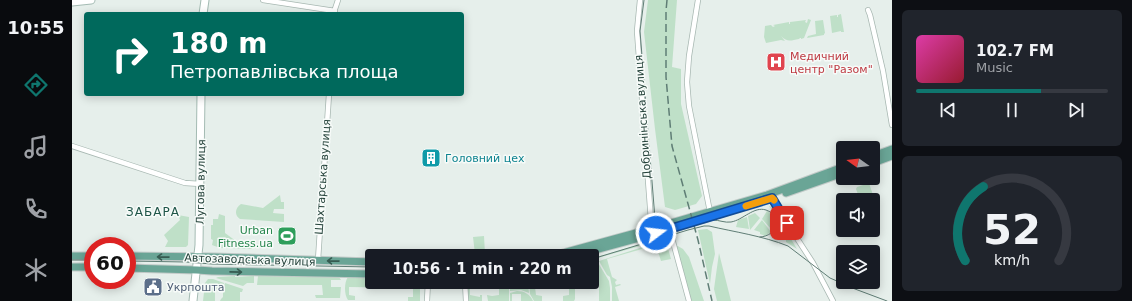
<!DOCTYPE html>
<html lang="en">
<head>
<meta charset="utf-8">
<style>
  body { margin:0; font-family:"DejaVu Sans",sans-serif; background:#20242c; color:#f1f3f6; height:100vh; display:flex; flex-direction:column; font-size:15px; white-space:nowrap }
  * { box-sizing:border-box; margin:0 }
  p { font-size:13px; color:#9ea1a6 }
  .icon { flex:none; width:22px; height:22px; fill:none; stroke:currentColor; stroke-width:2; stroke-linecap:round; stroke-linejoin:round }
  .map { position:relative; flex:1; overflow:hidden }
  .panel { display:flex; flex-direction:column; gap:10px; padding:10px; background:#0d0f14; width:240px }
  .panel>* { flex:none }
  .guide { position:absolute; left:12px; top:12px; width:380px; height:84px; border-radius:4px; box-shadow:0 2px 10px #0003; background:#00695c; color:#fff; overflow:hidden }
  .needle { width:26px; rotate:284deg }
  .buttons { position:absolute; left:764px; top:141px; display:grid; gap:8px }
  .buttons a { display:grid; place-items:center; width:44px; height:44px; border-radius:4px; background:#171b24; box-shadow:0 2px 10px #0003; font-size:20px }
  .speed { position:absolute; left:12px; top:237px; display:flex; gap:8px; font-size:20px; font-weight:700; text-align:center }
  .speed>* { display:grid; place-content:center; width:52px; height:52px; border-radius:50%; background:#171b24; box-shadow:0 2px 10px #0003; line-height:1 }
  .speed .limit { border:6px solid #d22; background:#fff; color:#111 }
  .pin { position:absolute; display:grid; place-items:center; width:34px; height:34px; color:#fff; margin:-17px; border-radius:8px; box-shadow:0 2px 6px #0006 }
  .me { position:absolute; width:44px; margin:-22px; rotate:75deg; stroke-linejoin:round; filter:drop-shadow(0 0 3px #0008) }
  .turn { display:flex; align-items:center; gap:14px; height:84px; padding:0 20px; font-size:18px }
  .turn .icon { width:52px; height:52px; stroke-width:2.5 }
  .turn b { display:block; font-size:28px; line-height:34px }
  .panel .widget { flex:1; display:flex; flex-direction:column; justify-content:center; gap:6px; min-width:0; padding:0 14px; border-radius:6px; background:#20242c }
  .panel .dial { align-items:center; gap:0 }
  .dial svg { height:104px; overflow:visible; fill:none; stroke:#363941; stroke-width:7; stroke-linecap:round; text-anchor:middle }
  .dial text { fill:#f1f3f6; stroke:none }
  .song { display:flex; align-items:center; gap:12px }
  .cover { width:48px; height:48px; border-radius:6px; background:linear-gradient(135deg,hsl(320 70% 55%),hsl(350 70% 35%)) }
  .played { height:4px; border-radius:2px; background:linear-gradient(90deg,#0f766e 65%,#363941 65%) }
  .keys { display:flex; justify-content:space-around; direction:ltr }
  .trip { position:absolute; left:293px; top:249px; width:234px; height:40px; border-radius:4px; background:#171b24; box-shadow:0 2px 10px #0003; font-weight:700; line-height:40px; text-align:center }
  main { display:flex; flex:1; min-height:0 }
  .dock { display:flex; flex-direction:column; width:72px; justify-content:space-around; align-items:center; background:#090b0e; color:#9ea1a6 }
  .dock .icon { width:28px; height:28px }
  .dock .active { color:#0f766e }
  .dock b { font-size:18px; color:#f1f3f6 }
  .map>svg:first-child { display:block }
</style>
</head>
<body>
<main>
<nav class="dock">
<b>10:55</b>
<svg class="icon active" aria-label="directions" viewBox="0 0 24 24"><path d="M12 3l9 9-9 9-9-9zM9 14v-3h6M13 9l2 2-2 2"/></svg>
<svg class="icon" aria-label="music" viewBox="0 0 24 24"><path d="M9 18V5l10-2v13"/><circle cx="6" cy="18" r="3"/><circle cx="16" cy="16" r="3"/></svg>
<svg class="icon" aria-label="phone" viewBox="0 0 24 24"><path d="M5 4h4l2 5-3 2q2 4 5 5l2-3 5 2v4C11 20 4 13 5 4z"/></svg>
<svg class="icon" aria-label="climate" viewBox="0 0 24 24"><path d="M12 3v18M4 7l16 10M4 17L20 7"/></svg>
</nav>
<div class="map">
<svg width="820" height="301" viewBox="0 0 820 301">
  <rect width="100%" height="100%" fill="#e6efeb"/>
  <!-- green -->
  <path fill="#bfe0c8" d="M576 0H605L600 67 609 69V104L630 196 624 204 603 210 593 207 583 129 572 32Z
    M769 14 772 32H769V31L760 33 758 16 765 15V17H766V15Z
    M736 19 739 20 732 38 729 39V38H728L727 39C718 41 715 42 709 36L713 41 709 40 694 43 692 37 693 26 699 25 701 27 703 26 701 25 717 22V24H718V22L734 20 733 22 735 23Z
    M751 20 753 33 752 34V35L735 38 736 36 744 34 743 21Z
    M797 183 802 198 801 200 787 197 784 189 785 187Z
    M208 195 209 202H212V209H202L201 213 212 214V222L168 219C162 215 163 208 169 204L191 208Z
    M697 206H698L701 209 725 249 714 242V240L706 233C706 230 707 226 707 223 706 215 700 211 697 206Z
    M695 211C703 216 705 223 701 231L690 219Z
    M683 213 688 218 678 230 676 216Z
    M147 214 153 216V233L168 244 180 245V249L148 248 140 245 141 240 139 239V225H141V219H146Z
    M106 215 117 217 116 245 114 247H93L96 241 92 235 108 220Z
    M675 217 677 229 664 227 666 220Z
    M690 220 699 232 693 236 688 234V232L682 230Z
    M635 229 640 232 643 254 640 267 638 284 626 230Z
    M412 236 413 254H403L401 237Z
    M593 237V239L522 259V258Z
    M594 241 599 259 589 261 584 245 535 259 540 277 545 280 543 282 544 285 548 284 549 285 543 287 547 301H540V287L538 277 535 275 527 261 577 245Z
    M604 245 611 249 617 257 632 301H619Z
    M647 253 659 301H645L642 289Z
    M525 261 537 281 538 288V301H527V279L520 280V262Z
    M163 276V277L182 276V283H175L171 286 144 278 146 277Z
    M186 276 267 277 269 280H259V287H269L268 298H244L243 295H251L250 285H185Z
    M276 277H300V282H348V301H336V297H341V288L277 287V295L283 296V300H276C272 295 272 282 276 277Z
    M136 279H141L152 283 150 289H143V301H131L133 283Z
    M396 282H437V301H416L415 295 420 296 427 295V288L424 287 420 288V286L408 287 405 286V288L401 287 400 288H398V295L408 297V295H410V301H397L396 299Z
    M438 282H456L457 293 449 290 438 291Z
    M457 282H497V287L474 286 473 287H470V286L463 287 464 295 470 296V301H462L458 294Z
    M153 283 171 289 170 292H168V301H148L149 299 151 297V289Z
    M497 287 503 288V299L502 301H491V296L497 295Z
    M445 291C452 291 458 294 461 301H449V294H440V301H438V293Z"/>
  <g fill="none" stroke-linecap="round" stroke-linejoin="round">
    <defs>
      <path id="street" d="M191 0 263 11
        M568 0 565 31 575 167 579 220 583 229
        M626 0 617 56 615 82 617 106 638 212
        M796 10 798 15 811 71 820 125
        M262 12 266 0
        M0 146 113 183 129 184
        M699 194 715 223 741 263 761 301
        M597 227 617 301
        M246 260 257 94
        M393 282 394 301
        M355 301 356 282"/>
      <path id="secondary" d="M0 2 19 0
        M131 14 133 0
        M121 301 127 245 129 94"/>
      <path id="primary" d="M801 156 820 149
        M801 163 820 156
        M714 193 771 173
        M0 256H21
        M55 256 143 257 300 262
        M480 256 582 228 695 195 771 167
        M501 256 600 229 657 211
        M0 267H21
        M55 268 125 270 140 271 300 274"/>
    </defs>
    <!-- street casing -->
    <use href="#street" stroke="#a8b8b2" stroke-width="6"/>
    <!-- secondary casing -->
    <use href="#secondary" stroke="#a4bbb3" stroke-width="9"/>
    <!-- primary casing -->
    <use href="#primary" stroke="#c2cac8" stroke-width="9"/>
    <!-- street -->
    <use href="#street" stroke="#fff" stroke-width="4.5"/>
    <!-- secondary -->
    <use href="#secondary" stroke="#fff" stroke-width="7"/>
    <!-- primary -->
    <use href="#primary" stroke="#6aa596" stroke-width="7"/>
    <!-- tram -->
    <path stroke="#5f7d75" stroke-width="1" d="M572 0 568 31 583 219C587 227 594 233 604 232
      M628 223C632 222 636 220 641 220 647 220 653 223 659 222 671 220 682 206 694 210 711 216 706 236 688 237
      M520 259 616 230 632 226H637C663 232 691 236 716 246L758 278 783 289 815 301
      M0 260H21
      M55 261 114 262 140 264 300 267"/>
    <!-- rail -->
    <path stroke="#5f7d75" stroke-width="1.5" stroke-dasharray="8 4" stroke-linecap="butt" d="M595 0 594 11V77L600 146 626 240 640 301"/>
  </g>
  <!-- one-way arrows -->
  <defs><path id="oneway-shaft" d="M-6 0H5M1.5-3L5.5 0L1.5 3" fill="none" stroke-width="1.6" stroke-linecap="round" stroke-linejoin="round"/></defs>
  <g stroke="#365b51">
    <use href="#oneway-shaft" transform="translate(91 257) rotate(-179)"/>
    <use href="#oneway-shaft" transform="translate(261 261) rotate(-179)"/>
    <use href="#oneway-shaft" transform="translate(164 272) rotate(1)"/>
  </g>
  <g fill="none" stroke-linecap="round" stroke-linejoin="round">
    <defs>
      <path id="route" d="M584 233 700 198 715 223"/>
    </defs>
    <!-- route casing -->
    <use href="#route" stroke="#114b97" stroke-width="10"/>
    <!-- route -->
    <use href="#route" stroke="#1a73e8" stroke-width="7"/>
    <!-- slow -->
    <path stroke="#f59e0b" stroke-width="7" d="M674 206 700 198 702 200"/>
  </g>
  <!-- icons -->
  <defs>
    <symbol id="hospital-square" viewBox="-11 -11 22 22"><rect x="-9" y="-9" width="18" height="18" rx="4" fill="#e0444e" stroke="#f7fbf9"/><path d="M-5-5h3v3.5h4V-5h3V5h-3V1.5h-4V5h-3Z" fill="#fff"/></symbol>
    <symbol id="building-square" viewBox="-11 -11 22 22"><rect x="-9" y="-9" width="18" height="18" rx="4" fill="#0f9aa8" stroke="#f7fbf9"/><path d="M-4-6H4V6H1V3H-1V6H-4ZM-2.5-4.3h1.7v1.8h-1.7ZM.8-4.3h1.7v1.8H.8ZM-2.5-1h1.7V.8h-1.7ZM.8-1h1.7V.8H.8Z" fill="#fff"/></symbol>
    <symbol id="stadium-square" viewBox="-11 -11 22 22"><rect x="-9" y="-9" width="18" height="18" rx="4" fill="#2e9e5b" stroke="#f7fbf9"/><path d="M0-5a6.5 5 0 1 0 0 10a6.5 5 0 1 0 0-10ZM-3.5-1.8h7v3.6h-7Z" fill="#fff"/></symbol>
    <symbol id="civic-square" viewBox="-11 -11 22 22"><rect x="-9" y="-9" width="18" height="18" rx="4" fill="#5c6f8a" stroke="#f7fbf9"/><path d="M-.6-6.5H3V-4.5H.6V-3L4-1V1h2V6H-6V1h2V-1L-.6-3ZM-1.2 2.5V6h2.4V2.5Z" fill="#fff"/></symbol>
  </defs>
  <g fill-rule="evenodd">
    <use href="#hospital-square" x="693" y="51" width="22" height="22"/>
    <use href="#building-square" x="348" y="147" width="22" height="22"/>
    <use href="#stadium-square" x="204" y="225" width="22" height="22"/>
    <use href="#civic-square" x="70" y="276" width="22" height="22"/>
  </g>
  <g text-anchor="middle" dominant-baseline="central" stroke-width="3" stroke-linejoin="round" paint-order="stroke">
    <!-- health labels -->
    <g font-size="11" fill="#be3a42" stroke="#f7fbf9" text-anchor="start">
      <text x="718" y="56">Медичний<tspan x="718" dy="13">центр "Разом"</tspan></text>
    </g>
    <!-- street labels -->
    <g font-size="11" fill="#24423a" stroke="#f7fbf9">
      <text transform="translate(571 117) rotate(-94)">Добринінська вулиця</text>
      <text transform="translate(251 177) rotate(-86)">Шахтарська вулиця</text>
      <text transform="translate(129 182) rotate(-89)">Лугова вулиця</text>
      <text transform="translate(178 260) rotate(2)">Автозаводська вулиця</text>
    </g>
    <!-- culture labels -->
    <g font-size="11" fill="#0d838f" stroke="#f7fbf9" text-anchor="start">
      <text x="373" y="158">Головний цех</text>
    </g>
    <!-- leisure labels -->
    <g font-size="11" fill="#27864d" stroke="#f7fbf9" text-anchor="end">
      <text x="201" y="230">Urban<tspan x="201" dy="13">Fitness.ua</tspan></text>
    </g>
    <!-- service labels -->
    <g font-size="11" fill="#4e5e75" stroke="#f7fbf9" text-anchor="start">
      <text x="95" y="287">Укрпошта</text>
    </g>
    <!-- neighbourhood labels -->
    <g font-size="12" letter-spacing="1" fill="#1f5548" stroke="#f7fbf9">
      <text x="81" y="212">ЗАБАРА</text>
    </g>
  </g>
</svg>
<div class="buttons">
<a><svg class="needle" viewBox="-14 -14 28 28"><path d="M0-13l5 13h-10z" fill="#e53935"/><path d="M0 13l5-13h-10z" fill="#9ea1a6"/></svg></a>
<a><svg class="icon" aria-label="sound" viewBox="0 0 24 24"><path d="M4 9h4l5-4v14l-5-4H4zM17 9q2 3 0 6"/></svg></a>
<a><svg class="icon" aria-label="layers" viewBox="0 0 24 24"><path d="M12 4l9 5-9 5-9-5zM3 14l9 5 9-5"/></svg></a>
</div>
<div class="speed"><div class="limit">60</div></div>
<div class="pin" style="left:715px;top:223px;background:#d93025"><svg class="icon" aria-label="arrive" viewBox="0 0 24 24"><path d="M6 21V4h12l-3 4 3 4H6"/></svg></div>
<svg class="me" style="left:584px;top:233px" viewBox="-20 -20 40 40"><circle r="17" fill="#1a73e8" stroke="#fff" stroke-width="3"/><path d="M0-11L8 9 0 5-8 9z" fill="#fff"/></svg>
<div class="trip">10:56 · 1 min · 220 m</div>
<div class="guide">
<div class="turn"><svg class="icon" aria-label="right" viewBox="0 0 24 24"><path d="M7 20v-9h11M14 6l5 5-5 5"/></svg><div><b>180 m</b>Петропавлівська площа</div></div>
</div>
</div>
<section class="panel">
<div class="widget">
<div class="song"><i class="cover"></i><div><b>102.7 FM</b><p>Music</p></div></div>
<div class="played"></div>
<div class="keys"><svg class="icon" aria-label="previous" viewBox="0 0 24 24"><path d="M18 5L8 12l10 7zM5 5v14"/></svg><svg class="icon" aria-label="pause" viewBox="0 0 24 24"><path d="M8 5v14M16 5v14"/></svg><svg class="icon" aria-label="next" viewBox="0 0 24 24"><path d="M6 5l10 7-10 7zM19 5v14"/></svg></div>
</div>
<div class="widget dial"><svg viewBox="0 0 100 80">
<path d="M14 69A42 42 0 1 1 86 69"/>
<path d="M14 69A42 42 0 0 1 28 12" stroke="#0f766e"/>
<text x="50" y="56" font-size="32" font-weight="700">52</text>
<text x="50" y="72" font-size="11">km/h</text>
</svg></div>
</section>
</main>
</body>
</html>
